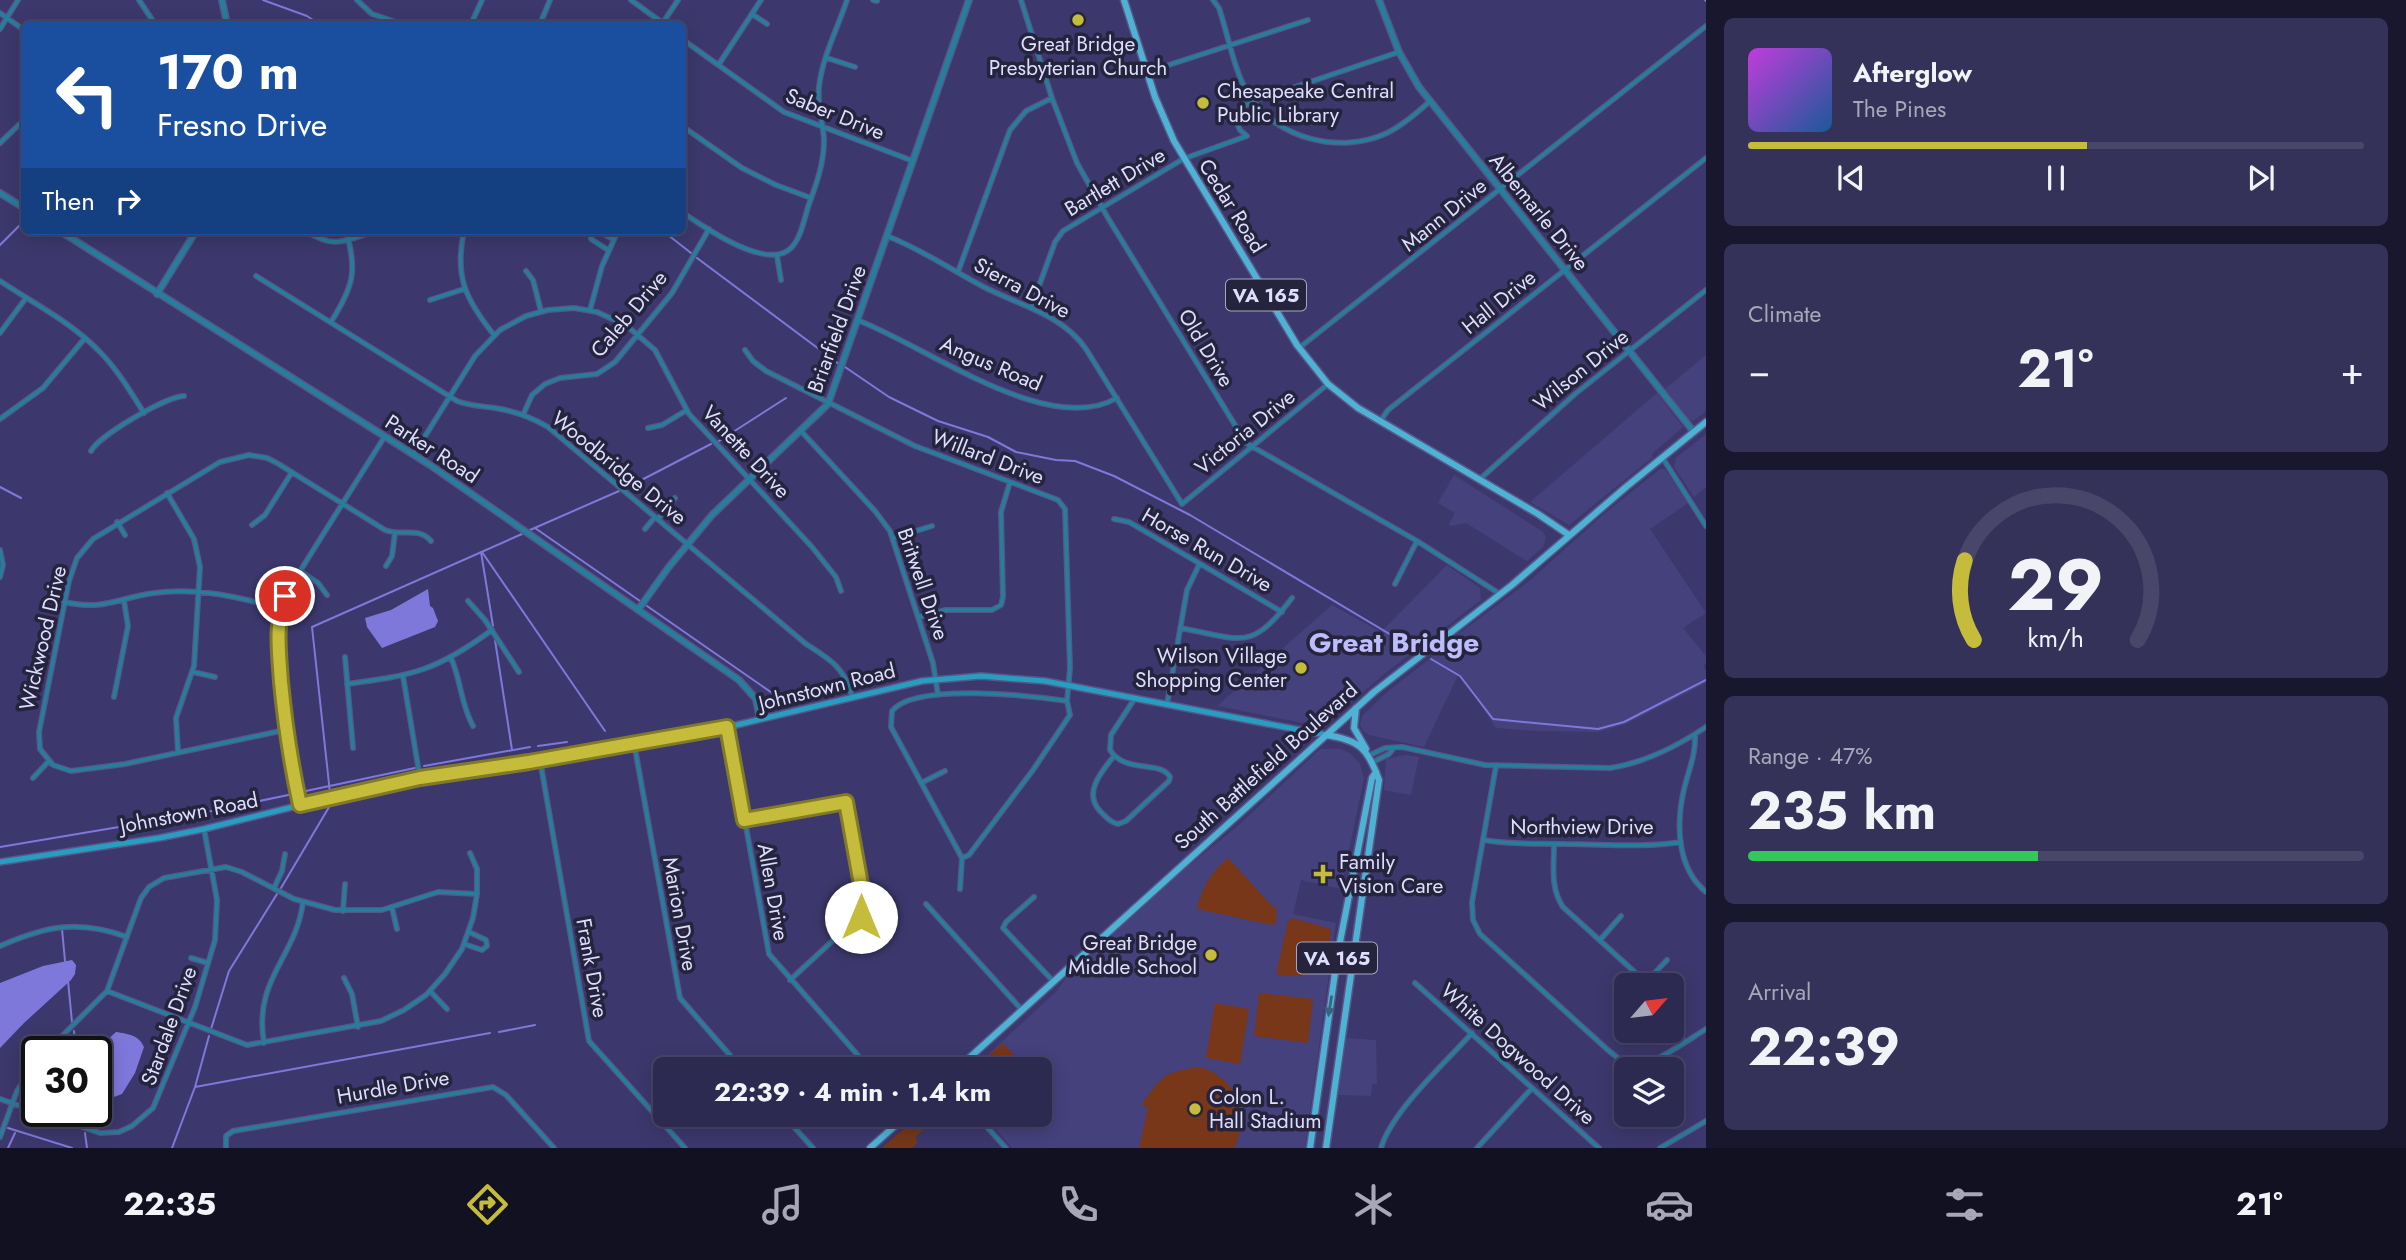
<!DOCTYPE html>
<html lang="en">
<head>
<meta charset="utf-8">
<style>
  body { margin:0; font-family:Jost,sans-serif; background:#353259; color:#f1f3f6; height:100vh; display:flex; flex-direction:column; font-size:26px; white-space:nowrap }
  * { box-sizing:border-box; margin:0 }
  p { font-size:23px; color:#a7a7b8 }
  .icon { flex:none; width:38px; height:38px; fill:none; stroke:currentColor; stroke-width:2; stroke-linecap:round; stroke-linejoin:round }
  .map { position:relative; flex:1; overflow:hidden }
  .side { display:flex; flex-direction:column; gap:18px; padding:18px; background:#19172d; width:700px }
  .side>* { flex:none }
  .top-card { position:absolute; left:21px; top:21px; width:665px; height:214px; border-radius:10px; box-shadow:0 4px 18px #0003,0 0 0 2px #484669; background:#1a4fa0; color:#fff; overflow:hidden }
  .needle { width:46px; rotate:62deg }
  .fabs { position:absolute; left:1614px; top:973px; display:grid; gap:14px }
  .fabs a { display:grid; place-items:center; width:70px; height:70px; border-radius:10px; background:#2d2a52; box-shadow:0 4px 18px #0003,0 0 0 2px #484669; font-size:35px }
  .speed { position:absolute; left:21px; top:1036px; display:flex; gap:14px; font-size:35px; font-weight:700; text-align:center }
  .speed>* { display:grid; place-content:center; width:91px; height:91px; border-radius:50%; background:#2d2a52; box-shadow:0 4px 18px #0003,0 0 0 2px #484669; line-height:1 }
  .speed .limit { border:4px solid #111; border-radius:10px; background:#fff; color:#111 }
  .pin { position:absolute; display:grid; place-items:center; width:60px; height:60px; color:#fff; margin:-30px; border:4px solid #fff; border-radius:50%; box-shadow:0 2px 7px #0007 }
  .me { position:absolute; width:77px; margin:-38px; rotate:0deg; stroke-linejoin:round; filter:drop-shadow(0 0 5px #0008) }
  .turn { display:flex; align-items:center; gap:24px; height:147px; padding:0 21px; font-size:32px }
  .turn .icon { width:91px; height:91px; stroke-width:2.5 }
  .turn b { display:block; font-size:49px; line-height:60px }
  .then { display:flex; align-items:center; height:66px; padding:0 21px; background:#0003; gap:14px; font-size:26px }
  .big { font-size:52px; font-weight:700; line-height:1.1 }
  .side .card { flex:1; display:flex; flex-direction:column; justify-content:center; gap:10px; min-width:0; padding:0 24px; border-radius:10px; background:#353259 }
  .side .dial { align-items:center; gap:0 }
  .dial svg { height:182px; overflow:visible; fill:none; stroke:#484669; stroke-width:7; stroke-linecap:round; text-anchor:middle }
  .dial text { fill:#f1f3f6; stroke:none }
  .song { display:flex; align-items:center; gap:21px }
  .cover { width:84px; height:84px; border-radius:10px; background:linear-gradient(135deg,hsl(290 70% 55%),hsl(210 70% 35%)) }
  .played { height:7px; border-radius:4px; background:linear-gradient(90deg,#c6bc3c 55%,#484669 55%) }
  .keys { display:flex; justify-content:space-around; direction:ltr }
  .heat { display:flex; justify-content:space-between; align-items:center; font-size:38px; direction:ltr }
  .charge { height:10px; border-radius:5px; background:linear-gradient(90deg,#34c759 47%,#484669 0) }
  .trip { position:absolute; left:653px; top:1057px; width:399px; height:70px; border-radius:10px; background:#2d2a52; box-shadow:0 4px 18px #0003,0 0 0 2px #484669; font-weight:700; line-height:70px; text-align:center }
  .tab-bar { display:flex; height:112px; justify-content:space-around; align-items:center; background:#121121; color:#a7a7b8 }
  .tab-bar .icon { width:49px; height:49px }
  .tab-bar .current { color:#c6bc3c }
  .tab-bar b { font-size:32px; color:#f1f3f6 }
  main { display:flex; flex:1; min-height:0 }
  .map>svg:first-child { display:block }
</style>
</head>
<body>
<main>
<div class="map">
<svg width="1706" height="1148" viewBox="0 0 1706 1148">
  <rect width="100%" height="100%" fill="#3c386d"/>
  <!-- built -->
  <path fill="#45417d" d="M1706 355V411L1693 421 1689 419 1665 389Z
    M1657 393 1683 427 1652 454 1653 457 1569 525 1530 502Z
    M1706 434V487L1694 497 1674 467 1676 458Z
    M1660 469H1665L1688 503 1650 529 1706 613 1683 628 1706 656V663L1703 666 1706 670V683L1626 724 1608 729 1599 732 1538 731 1496 728 1459 673 1424 747 1369 735 1363 731 1360 724 1363 715 1385 694 1433 656 1432 654 1532 579 1598 519Z
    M1454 475 1543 532 1546 538 1543 547 1527 561 1466 523 1451 526 1449 524 1455 513 1438 503Z
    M1447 565 1480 588 1481 600 1384 674 1327 724 1314 725 1217 706 1332 605 1381 632Z
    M1320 749H1341L1350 753 1360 764 1364 778 1341 889 1301 880 1293 914 1336 923 1305 1148H1012L983 1115H1040V1069H972L1056 992 1068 975 1186 868 1239 825Z
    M1405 755 1419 757 1411 795 1384 790 1386 759Z
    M1346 1038 1376 1040 1377 1084H1372L1371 1096 1338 1095Z"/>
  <!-- green -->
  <path fill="#773718" d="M1228 858 1275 909 1277 905 1276 923 1272 925 1197 909C1202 887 1211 872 1228 858Z
    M1293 918 1331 929C1328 967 1316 982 1276 974L1288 921Z
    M1259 993 1313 999 1308 1043 1254 1036Z
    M1215 1003 1249 1009 1240 1064 1206 1058Z
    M1003 1043 1022 1064 1017 1069H973Z
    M1198 1067C1216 1069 1239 1091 1242 1108 1245 1120 1238 1137 1235 1148H1139L1148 1107 1141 1105C1163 1076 1161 1073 1198 1067Z
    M919 1115H934L939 1120 931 1127 929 1125 925 1128 915 1137 918 1142 912 1148H882Z"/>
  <!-- water -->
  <path fill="#7f78db" d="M428 589 430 606 433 608 438 621 435 627 382 648 367 627 365 618 391 610Z
    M72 960 76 965 75 974 71 980 24 1023 0 1048V983L43 966Z
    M116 1032C128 1034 139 1035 144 1047L135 1073 122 1094 106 1100 96 1097V1052H94Z"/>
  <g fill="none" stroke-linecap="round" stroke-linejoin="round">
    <!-- stream -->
    <path stroke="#7f78db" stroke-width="2" d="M263 0 307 16 319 24H327
      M1705 0 1706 1
      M663 231 691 253
      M0 245 24 221
      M697 258 839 364
      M845 367 889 397 938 421 988 437 1016 452 1056 460 1075 461 1114 476 1190 515 1413 648
      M719 441 786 398
      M0 487 21 498
      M626 488 711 444
      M535 528 640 601
      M530 530 619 491
      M481 552 493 626
      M482 552 605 731
      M647 606 785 702
      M495 640 512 750
      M1431 659 1460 676 1493 719 1598 729 1624 722 1706 680
      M538 746 567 742
      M424 766 530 747
      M301 792 415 768
      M330 793 312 627 522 534
      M0 847 202 813 293 794
      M281 888 332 802
      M62 929 65 961
      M68 981 72 1022
      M211 1029 229 971 277 894
      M74 1031 76 1052
      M499 1032 535 1025
      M195 1087 490 1033
      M83 1111 84 1125
      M8 1128 72 1148
      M85 1133 87 1148
      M8 1148 15 1133
      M172 1148 195 1087 209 1036"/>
    <defs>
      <path id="minor" d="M139 0 155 24
        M357 0 372 14 402 24
        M631 0 664 24
        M873 0 877 1
        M1021 0 1052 98 1077 163 1108 218 1246 443 1417 541 1500 594
        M1213 0 1219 8C1228 35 1234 70 1248 94 1276 139 1340 155 1387 133 1403 125 1417 113 1430 101
        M0 13 24 30
        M752 14 767 24
        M471 24 482 0
        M540 24 550 0
        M662 24 678 0
        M0 29 18 0
        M682 39 784 112 913 161
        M827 58 855 67
        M719 64 761 0
        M1147 72 1308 20
        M682 126 742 168 776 185 811 198
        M0 143 24 120
        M682 212C704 227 769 273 792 247 801 237 804 220 808 207 816 185 824 164 824 140 823 121 817 107 819 87 822 58 838 27 847 0
        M306 231C335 250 346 240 376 231
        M464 231C454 277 466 300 494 335
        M591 231V239L608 250
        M598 231 613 239
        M887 236C921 249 950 269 982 286 1018 305 1062 314 1086 349L1182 504 1328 384
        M777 256 781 280
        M526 271 533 280 541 311
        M958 272 1010 130 1026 111 1052 98
        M256 276 457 401C469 406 482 406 495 408 514 411 531 417 548 427L806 644C830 659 846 669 852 697
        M0 281C33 303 71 322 99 351 117 369 130 391 144 413
        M430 300 464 289
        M1031 308 1055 242 1063 231 1183 159 1247 136 1240 130 1234 116 1240 108 1259 99 1399 52
        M590 310 602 266 618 231
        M857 320C925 345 1047 438 1117 398
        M331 322C353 287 358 271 346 231
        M0 333 26 298
        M1299 348 1706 26
        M745 350 753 361 766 371 915 446 1058 500 1065 509 1070 668 1067 701 1070 715 1033 770 969 855 962 858
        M523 415 532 395 545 384 560 378 597 374 615 362 672 293 709 229
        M0 419 43 388 85 338
        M1381 420 1388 410 1706 158
        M648 428 662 425 687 410
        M801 431 875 511 890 531 933 663 938 695
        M91 451C100 435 165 397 184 396
        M414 454 475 356 500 330 526 316 548 310 574 308 597 312 627 326 655 350 689 414 812 547 836 577 841 591
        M1662 457 1706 526
        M1480 479 1575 394 1706 290
        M167 493 194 539 200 567 194 666 176 718 178 752
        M658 519 675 498
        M1114 519 1129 522 1282 612
        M117 522 125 535
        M252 525 265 515 292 472
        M645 529 655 517
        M893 538 932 526
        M386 566 392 556 395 533
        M300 571 318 583 327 595
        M0 577 3 565 0 550
        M1395 584 1417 541
        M468 601 485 620 519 672
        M64 602C105 611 117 598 154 593 197 587 240 597 281 609
        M919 617 946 610H992L1001 605 1003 597 1001 512 1010 482
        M1180 628C1242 639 1250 653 1292 598
        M345 657 353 748
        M451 658C461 680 461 705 473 726
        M193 672 215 677
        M403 676 420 778
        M347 684C414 675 436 671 492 630
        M114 697 128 626 124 601
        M1167 704 1187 590 1199 565
        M728 727 769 954 870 1069
        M285 730 125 764 71 771 53 765 40 749 39 732 69 581 77 558 93 539 220 462 249 455 267 458 277 463 385 530C402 537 418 526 431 541
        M1695 735C1696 757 1687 773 1683 794 1676 828 1678 869 1706 892
        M634 743 680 998 742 1069
        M1370 755 1385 748 1402 747 1485 765 1610 768C1643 763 1678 746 1706 727
        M1114 756C1101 772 1083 793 1100 811 1106 817 1110 822 1118 824L1126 821 1169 781 1170 777C1161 760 1125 774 1110 750L1111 735 1135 698
        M540 760 589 1041 685 1148
        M1373 762 1389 754 1393 749
        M1496 766 1472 902 1473 920 1480 934 1609 1051C1617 1057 1625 1065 1634 1066 1651 1067 1691 1038 1706 1029
        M33 778 48 762
        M921 783 945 771
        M300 805 287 747 278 641 280 610 290 587 385 436
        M745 820 846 801 865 911 790 980
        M1484 840C1510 845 1539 843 1566 844 1603 844 1643 848 1681 842
        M1554 844C1554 865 1550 888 1563 907L1649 985
        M962 858 891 727 892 711C915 682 1033 696 1067 701
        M274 888 282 871 285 854
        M960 889 962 858
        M1034 897 1006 922 1003 928 1053 981
        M926 904 1022 1010
        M392 908 397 929
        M343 911 345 884
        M1600 940 1621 916
        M464 944 482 950 487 946 486 940 469 932
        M0 946C46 926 79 919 127 937
        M191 958 208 963
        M344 978 352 994 358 1027
        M1646 982 1667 960
        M1415 983 1599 1148
        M107 991 247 1045 381 1021 404 1010 426 995 445 974 462 949 473 918 477 894V869L470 853
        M430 991 447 1009
        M1671 1019 1684 1042
        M264 1043C253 978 296 958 303 902
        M46 1052 107 991 141 898 149 887 164 878 226 867 242 872 294 899 335 910H382L438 892 477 894
        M0 1099 100 1133 119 1132 132 1126 153 1108 195 1007 215 940 217 900 204 829
        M783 1115 813 1148
        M976 1115 1006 1148
        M0 1137 17 1091 37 1061
        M226 1148V1136L233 1131 493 1087 506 1095 554 1148
        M1381 1148C1392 1111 1445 1063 1472 1033
        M1477 1148 1532 1088
        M1660 1148 1706 1121"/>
      <path id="tertiary" d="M222 0 227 24
        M1379 0 1399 52 1419 87 1694 432
        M0 193 24 208
        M60 231 430 465 739 680 756 699 760 719
        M157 294 196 231
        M638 610 668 568 712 515 828 404 969 0"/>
      <path id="secondary" d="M0 862 159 838 204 829 389 783 529 762 728 727 922 681 981 676 1045 681 1326 735"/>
      <path id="primary" d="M1124 0 1155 97 1174 141 1297 345 1328 384 1358 408 1538 514 1569 535
        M1356 708 1354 728 1366 749
        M957 1069 1374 692 1512 585 1626 487 1706 422
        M870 1148 907 1115
        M1310 1148 1338 952 1372 778 1376 772
        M1326 1148 1379 780C1368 749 1360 740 1326 735"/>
    </defs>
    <!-- minor casing -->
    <use href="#minor" stroke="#595687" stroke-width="6"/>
    <!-- tertiary casing -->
    <use href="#tertiary" stroke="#595687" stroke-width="8"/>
    <!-- secondary casing -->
    <use href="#secondary" stroke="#595687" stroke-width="8"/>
    <!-- primary casing -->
    <use href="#primary" stroke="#595687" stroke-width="9"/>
    <!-- minor -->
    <use href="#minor" stroke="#257e9c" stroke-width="3.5"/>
    <!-- tertiary -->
    <use href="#tertiary" stroke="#257e9c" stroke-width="5"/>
    <!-- secondary -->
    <use href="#secondary" stroke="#289dc2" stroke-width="5"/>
    <!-- primary -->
    <use href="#primary" stroke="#4eb2d5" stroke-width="6"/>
  </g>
  <!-- one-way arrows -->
  <defs><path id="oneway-solid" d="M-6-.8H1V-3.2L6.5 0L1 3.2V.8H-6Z" transform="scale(1.75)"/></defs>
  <use fill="#376481" href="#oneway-solid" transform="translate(1330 1006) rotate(99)"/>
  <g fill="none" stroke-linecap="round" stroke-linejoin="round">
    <defs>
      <path id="route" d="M285 596C275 625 279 652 281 682 285 724 291 764 300 805L420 778 529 762 727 727 744 820 846 802 864 901 865 911 861 917"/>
    </defs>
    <!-- route casing -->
    <use href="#route" stroke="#817a27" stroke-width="18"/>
    <!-- route -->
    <use href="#route" stroke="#c6bc3c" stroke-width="12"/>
  </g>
  <!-- markers -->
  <g fill="#c6bc3c" stroke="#25243c" stroke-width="2.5">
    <circle cx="1078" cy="20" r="7"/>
    <circle cx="1203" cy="103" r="7"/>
    <circle cx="1301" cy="668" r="7"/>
    <path d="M1319.5 863.5h7v7h7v7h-7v7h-7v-7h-7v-7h7z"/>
    <circle cx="1211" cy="955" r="7"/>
    <circle cx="1195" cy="1109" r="7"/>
  </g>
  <g text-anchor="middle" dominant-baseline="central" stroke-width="7" stroke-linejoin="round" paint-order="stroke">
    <!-- shield labels -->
    <g fill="#25243c" stroke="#a6a6c4" stroke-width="2">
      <rect x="1226" y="279.5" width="80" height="31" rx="5"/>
      <rect x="1297" y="942.5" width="80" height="31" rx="5"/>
    </g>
    <g font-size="19" font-weight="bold" fill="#ddddfe">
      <text x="1266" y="295">VA 165</text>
      <text x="1337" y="958">VA 165</text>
    </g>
    <!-- poi labels -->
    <g font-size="21" fill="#ddddfe" stroke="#25243c" text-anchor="start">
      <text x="1078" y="44" text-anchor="middle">Great Bridge<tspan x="1078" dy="24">Presbyterian Church</tspan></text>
      <text x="1217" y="91">Chesapeake Central<tspan x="1217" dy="24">Public Library</tspan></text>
      <text x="1287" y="656" text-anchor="end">Wilson Village<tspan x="1287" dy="24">Shopping Center</tspan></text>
      <text x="1339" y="862">Family<tspan x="1339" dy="24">Vision Care</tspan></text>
      <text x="1197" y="943" text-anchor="end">Great Bridge<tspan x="1197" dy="24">Middle School</tspan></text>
      <text x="1209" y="1097">Colon L.<tspan x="1209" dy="24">Hall Stadium</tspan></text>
    </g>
    <!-- street labels -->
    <g font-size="21" fill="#ddddfe" stroke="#25243c">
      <text transform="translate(835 114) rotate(22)">Saber Drive</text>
      <text transform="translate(1115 182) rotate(-31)">Bartlett Drive</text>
      <text transform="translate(1232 206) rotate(58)">Cedar Road</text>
      <text transform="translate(1539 212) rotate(51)">Albemarle Drive</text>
      <text transform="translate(1444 215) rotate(-39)">Mann Drive</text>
      <text transform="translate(1022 288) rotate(28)">Sierra Drive</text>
      <text transform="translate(1499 302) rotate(-39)">Hall Drive</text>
      <text transform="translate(629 314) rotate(-50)">Caleb Drive</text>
      <text transform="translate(837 329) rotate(-70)">Briarfield Drive</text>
      <text transform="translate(1206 348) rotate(59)">Old Drive</text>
      <text transform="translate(991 364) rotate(23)">Angus Road</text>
      <text transform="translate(1581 370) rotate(-39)">Wilson Drive</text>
      <text transform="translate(1245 432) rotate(-39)">Victoria Drive</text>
      <text transform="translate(432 449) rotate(33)">Parker Road</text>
      <text transform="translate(746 452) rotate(47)">Vanette Drive</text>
      <text transform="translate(988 457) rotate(21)">Willard Drive</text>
      <text transform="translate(619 468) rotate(39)">Woodbridge Drive</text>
      <text transform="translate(1207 550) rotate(30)">Horse Run Drive</text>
      <text transform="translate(923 584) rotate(71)">Britwell Drive</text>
      <text transform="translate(43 638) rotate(-77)">Wickwood Drive</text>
      <text transform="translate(827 687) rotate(-14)">Johnstown Road</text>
      <text transform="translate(1266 766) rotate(-42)">South Battlefield Boulevard</text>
      <text transform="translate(189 813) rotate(-11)">Johnstown Road</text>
      <text x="1582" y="827">Northview Drive</text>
      <text transform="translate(773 892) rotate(80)">Allen Drive</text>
      <text transform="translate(680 914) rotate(80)">Marion Drive</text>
      <text transform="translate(592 968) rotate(80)">Frank Drive</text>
      <text transform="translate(169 1026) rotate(-70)">Stardale Drive</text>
      <text transform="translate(1518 1054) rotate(42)">White Dogwood Drive</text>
      <text transform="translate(393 1087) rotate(-10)">Hurdle Drive</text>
    </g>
    <!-- district labels -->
    <g font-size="28" font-weight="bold" fill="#bdbcfc" stroke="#25243c">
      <text x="1394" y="642">Great Bridge</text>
    </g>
  </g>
</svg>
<div class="fabs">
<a><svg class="needle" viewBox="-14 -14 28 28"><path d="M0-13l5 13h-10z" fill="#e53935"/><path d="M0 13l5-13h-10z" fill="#a7a7b8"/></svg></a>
<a><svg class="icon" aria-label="layers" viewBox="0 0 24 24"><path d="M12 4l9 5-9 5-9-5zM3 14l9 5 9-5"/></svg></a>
</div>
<div class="speed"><div class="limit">30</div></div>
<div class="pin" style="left:285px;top:596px;background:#d93025"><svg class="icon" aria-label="arrive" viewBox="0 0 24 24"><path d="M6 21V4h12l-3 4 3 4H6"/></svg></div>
<svg class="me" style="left:861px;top:917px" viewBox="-20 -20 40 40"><circle r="19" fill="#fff"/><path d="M0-13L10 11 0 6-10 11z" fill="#c6bc3c"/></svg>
<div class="trip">22:39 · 4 min · 1.4 km</div>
<div class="top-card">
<div class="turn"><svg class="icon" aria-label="left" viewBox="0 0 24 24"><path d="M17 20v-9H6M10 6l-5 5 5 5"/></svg><div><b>170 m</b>Fresno Drive</div></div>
<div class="then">Then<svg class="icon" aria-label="right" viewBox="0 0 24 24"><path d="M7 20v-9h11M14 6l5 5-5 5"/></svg></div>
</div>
</div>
<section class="side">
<div class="card">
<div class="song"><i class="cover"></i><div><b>Afterglow</b><p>The Pines</p></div></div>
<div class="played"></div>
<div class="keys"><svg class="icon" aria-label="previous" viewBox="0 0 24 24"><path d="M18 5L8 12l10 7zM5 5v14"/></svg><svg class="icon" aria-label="pause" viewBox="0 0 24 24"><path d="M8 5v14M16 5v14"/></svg><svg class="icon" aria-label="next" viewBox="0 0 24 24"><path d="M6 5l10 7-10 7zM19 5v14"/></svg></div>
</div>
<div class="card"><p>Climate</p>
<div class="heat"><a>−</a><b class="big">21°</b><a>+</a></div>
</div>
<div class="card dial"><svg viewBox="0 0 100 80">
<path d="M14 69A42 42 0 1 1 86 69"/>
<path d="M14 69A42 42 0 0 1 10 34" stroke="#c6bc3c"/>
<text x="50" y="56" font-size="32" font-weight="700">29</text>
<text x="50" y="72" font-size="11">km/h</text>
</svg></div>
<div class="card"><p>Range · 47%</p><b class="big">235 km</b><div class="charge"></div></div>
<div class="card"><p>Arrival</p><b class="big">22:39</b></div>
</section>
</main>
<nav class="tab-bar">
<b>22:35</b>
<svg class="icon current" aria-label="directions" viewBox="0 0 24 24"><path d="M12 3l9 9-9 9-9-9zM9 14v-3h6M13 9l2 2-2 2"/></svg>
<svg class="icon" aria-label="music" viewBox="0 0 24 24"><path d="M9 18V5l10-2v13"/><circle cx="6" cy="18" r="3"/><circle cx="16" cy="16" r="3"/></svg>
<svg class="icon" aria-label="phone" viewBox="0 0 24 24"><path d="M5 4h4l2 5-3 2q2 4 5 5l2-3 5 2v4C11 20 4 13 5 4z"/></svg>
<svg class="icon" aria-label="climate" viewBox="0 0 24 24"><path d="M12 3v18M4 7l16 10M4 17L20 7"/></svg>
<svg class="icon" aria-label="car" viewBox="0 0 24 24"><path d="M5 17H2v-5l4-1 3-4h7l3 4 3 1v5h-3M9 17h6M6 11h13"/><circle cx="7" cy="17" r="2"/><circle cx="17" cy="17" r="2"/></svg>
<svg class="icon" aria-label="filters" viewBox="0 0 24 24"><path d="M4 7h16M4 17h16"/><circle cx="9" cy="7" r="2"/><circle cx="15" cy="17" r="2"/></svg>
<b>21°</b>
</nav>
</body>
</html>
